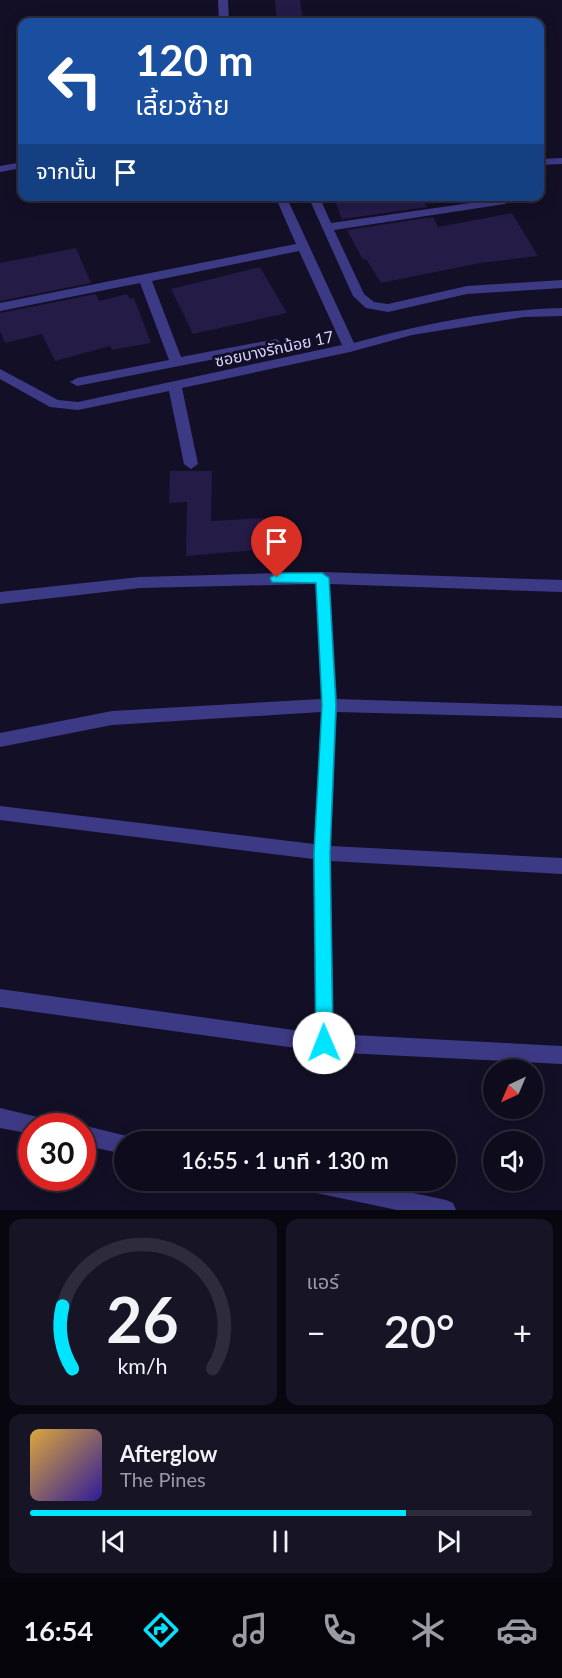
<!DOCTYPE html>
<html lang="th">
<head>
<meta charset="utf-8">
<style>
  body { margin:0; font-family:Lato,"Noto Sans Thai",sans-serif; background:#171425; color:#f1f3f6; height:100vh; display:flex; flex-direction:column; font-size:22px; white-space:nowrap }
  * { box-sizing:border-box; margin:0 }
  p { font-size:20px; color:#9b9ba3 }
  .icon { flex:none; width:33px; height:33px; fill:none; stroke:currentColor; stroke-width:2; stroke-linecap:round; stroke-linejoin:round }
  .map { position:relative; height:1210px; overflow:hidden }
  .side { display:flex; flex-direction:column; gap:9px; padding:9px; background:#08060f; flex:1 }
  .side>* { flex:none }
  .guide { position:absolute; left:18px; top:18px; width:526px; height:183px; border-radius:12px; box-shadow:0 3px 15px #0003,0 0 0 2px #2e2b3b; background:#1a4fa0; color:#fff; overflow:hidden }
  .needle { width:39px; rotate:224deg }
  .tools { position:absolute; left:483px; top:1059px; display:grid; gap:12px }
  .tools a { display:grid; place-items:center; width:60px; height:60px; border-radius:50%; background:#0e0b1c; box-shadow:0 3px 15px #0003,0 0 0 2px #2e2b3b; font-size:30px }
  .speed { position:absolute; left:18px; top:1113px; display:flex; gap:12px; font-size:30px; font-weight:700; text-align:center }
  .speed>* { display:grid; place-content:center; width:78px; height:78px; border-radius:50%; background:#0e0b1c; box-shadow:0 3px 15px #0003,0 0 0 2px #2e2b3b; line-height:1 }
  .speed .limit { border:9px solid #d22; background:#fff; color:#111 }
  .pin { position:absolute; display:grid; place-items:center; width:51px; height:51px; color:#fff; margin:-62px -26px; border-radius:50% 50% 50% 0; rotate:-45deg; box-shadow:0 0 6px #0007 }
  .pin .icon { rotate:45deg }
  .me { position:absolute; width:66px; margin:-33px; rotate:359deg; stroke-linejoin:round; filter:drop-shadow(0 0 4px #0008) }
  .turn { display:flex; align-items:center; gap:21px; height:126px; padding:0 18px; font-size:27px }
  .turn .icon { width:78px; height:78px; stroke-width:2.5 }
  .turn b { display:block; font-size:42px; line-height:51px }
  .then { display:flex; align-items:center; height:57px; padding:0 18px; background:#0003; gap:12px; font-size:22px }
  .big { font-size:45px; font-weight:600; line-height:1.1 }
  .side .widget { flex:1; display:flex; flex-direction:column; justify-content:center; gap:9px; min-width:0; padding:0 21px; border-radius:12px; background:#171425 }
  .side .dial { align-items:center; gap:0 }
  .dial svg { height:156px; overflow:visible; fill:none; stroke:#2e2b3b; stroke-width:7; stroke-linecap:round; text-anchor:middle }
  .dial text { fill:#f1f3f6; stroke:none }
  .song { display:flex; align-items:center; gap:18px }
  .cover { width:72px; height:72px; border-radius:9px; background:linear-gradient(135deg,hsl(40 70% 55%),hsl(250 70% 35%)) }
  .played { height:6px; border-radius:3px; background:linear-gradient(90deg,#00e5ff 75%,#2e2b3b 75%) }
  .keys { display:flex; justify-content:space-around; direction:ltr }
  .heat { display:flex; justify-content:space-between; align-items:center; font-size:33px; direction:ltr }
  .side .tiles { flex:1; display:grid; gap:9px; grid-template-columns:1fr 1fr }
  .widget:last-child { grid-column:span 2 }
  .trip { position:absolute; left:114px; top:1131px; width:342px; height:60px; border-radius:30px; background:#0e0b1c; box-shadow:0 3px 15px #0003,0 0 0 2px #2e2b3b; font-weight:600; line-height:60px; text-align:center }
  .menu { display:flex; height:96px; justify-content:space-around; align-items:center; background:#06040b; color:#9b9ba3 }
  .menu .icon { width:42px; height:42px }
  .menu .current { color:#00e5ff }
  .menu b { font-size:27px; color:#f1f3f6 }
  .map>svg:first-child { display:block }
</style>
</head>
<body>
<div class="map">
<svg width="562" height="1210" viewBox="0 0 562 1210">
  <rect width="100%" height="100%" fill="#130f26"/>
  <!-- building -->
  <path fill="#241b47" d="M275 0H300L303 22H277Z
    M333 196H421L427 207 342 219Z
    M512 213 538 256 480 263 381 283 366 259 363 260 347 230 433 217 438 227Z
    M76 248 91 283 0 301V263Z
    M260 267 287 313 193 334 171 289Z
    M96 294 99 301 127 294 130 299 134 298 151 343 112 350 110 346 55 361 42 334 5 343 0 331V313Z
    M170 471H212L211 521 264 518 269 549 186 556 187 502 169 503Z"/>
  <g fill="none" stroke-linecap="round" stroke-linejoin="round">
    <!-- minor -->
    <path fill="#3d3a85" fill-rule="evenodd" d="M218 0H228L229 22H219Z
      M562 158V164L540 165V159Z
      M22 162V168L0 172V166Z
      M275 196H286L354 343C422 324 492 310 562 308V316L524 317 412 335 350 352 182 388 198 464 191 469 184 464 169 391 78 410 50 407 0 379V369L58 400 78 402 342 345 299 251 152 281 181 357 276 339 282 343 276 347 77 386 70 382 77 378 169 360 140 283 0 311V303L296 244Z
      M308 196H319L331 223 505 198 511 201 505 204 334 230 364 294 374 302 388 304 467 286 562 280V288L467 294 388 312 366 308 353 296Z
      M322 572 562 580V592L330 584 337 699 562 706V718L337 712 331 846 562 858V874L331 861 334 1034 562 1046V1064L325 1052 0 1007V989L315 1033 313 859 0 820V806L314 844 321 712 112 725 0 747V733L112 711 321 699 315 584 140 588 0 604V592L140 577Z
      M0 1108 46 1119 49 1126H32V1134L0 1128Z
      M82 1125 131 1137 133 1142H124V1154L82 1145V1126H79Z
      M292 1180H353L446 1200 453 1203 456 1210H397L302 1190 295 1187Z"/>
  </g>
  <!-- route -->
  <path fill="#00e5ff" stroke="#0095a6" stroke-width="1.5" d="M277 573H322L329 578 336 705 330 853 333 1043 331 1049 324 1051 318 1049 316 1043 314 853 322 705 316 583 272 582 270 578Z"/>
  <g text-anchor="middle" dominant-baseline="central" stroke-width="6" stroke-linejoin="round" paint-order="stroke">
    <!-- street labels -->
    <g font-size="16" fill="#d9d4ff" stroke="#130f26">
      <text transform="translate(274 348) rotate(-12)">ซอยบางรักน้อย 17</text>
    </g>
  </g>
</svg>
<div class="tools">
<a><svg class="needle" viewBox="-14 -14 28 28"><path d="M0-13l5 13h-10z" fill="#e53935"/><path d="M0 13l5-13h-10z" fill="#9b9ba3"/></svg></a>
<a><svg class="icon" aria-label="sound" viewBox="0 0 24 24"><path d="M4 9h4l5-4v14l-5-4H4zM17 9q2 3 0 6"/></svg></a>
</div>
<div class="speed"><div class="limit">30</div></div>
<div class="pin" style="left:277px;top:578px;background:#d93025"><svg class="icon" aria-label="arrive" viewBox="0 0 24 24"><path d="M6 21V4h12l-3 4 3 4H6"/></svg></div>
<svg class="me" style="left:324px;top:1043px" viewBox="-20 -20 40 40"><circle r="19" fill="#fff"/><path d="M0-13L10 11 0 6-10 11z" fill="#00e5ff"/></svg>
<div class="trip">16:55 · 1 นาที · 130 m</div>
<div class="guide">
<div class="turn"><svg class="icon" aria-label="left" viewBox="0 0 24 24"><path d="M17 20v-9H6M10 6l-5 5 5 5"/></svg><div><b>120 m</b>เลี้ยวซ้าย</div></div>
<div class="then">จากนั้น<svg class="icon" aria-label="arrive" viewBox="0 0 24 24"><path d="M6 21V4h12l-3 4 3 4H6"/></svg></div>
</div>
</div>
<section class="side">
<div class="tiles">
<div class="widget dial"><svg viewBox="0 0 100 80">
<path d="M14 69A42 42 0 1 1 86 69"/>
<path d="M14 69A42 42 0 0 1 9 37" stroke="#00e5ff"/>
<text x="50" y="56" font-size="32" font-weight="700">26</text>
<text x="50" y="72" font-size="11">km/h</text>
</svg></div>
<div class="widget"><p>แอร์</p>
<div class="heat"><a>−</a><b class="big">20°</b><a>+</a></div>
</div>
<div class="widget">
<div class="song"><i class="cover"></i><div><b>Afterglow</b><p>The Pines</p></div></div>
<div class="played"></div>
<div class="keys"><svg class="icon" aria-label="previous" viewBox="0 0 24 24"><path d="M18 5L8 12l10 7zM5 5v14"/></svg><svg class="icon" aria-label="pause" viewBox="0 0 24 24"><path d="M8 5v14M16 5v14"/></svg><svg class="icon" aria-label="next" viewBox="0 0 24 24"><path d="M6 5l10 7-10 7zM19 5v14"/></svg></div>
</div>
</div>
</section>
<nav class="menu">
<b>16:54</b>
<svg class="icon current" aria-label="directions" viewBox="0 0 24 24"><path d="M12 3l9 9-9 9-9-9zM9 14v-3h6M13 9l2 2-2 2"/></svg>
<svg class="icon" aria-label="music" viewBox="0 0 24 24"><path d="M9 18V5l10-2v13"/><circle cx="6" cy="18" r="3"/><circle cx="16" cy="16" r="3"/></svg>
<svg class="icon" aria-label="phone" viewBox="0 0 24 24"><path d="M5 4h4l2 5-3 2q2 4 5 5l2-3 5 2v4C11 20 4 13 5 4z"/></svg>
<svg class="icon" aria-label="climate" viewBox="0 0 24 24"><path d="M12 3v18M4 7l16 10M4 17L20 7"/></svg>
<svg class="icon" aria-label="car" viewBox="0 0 24 24"><path d="M5 17H2v-5l4-1 3-4h7l3 4 3 1v5h-3M9 17h6M6 11h13"/><circle cx="7" cy="17" r="2"/><circle cx="17" cy="17" r="2"/></svg>
</nav>
</body>
</html>
